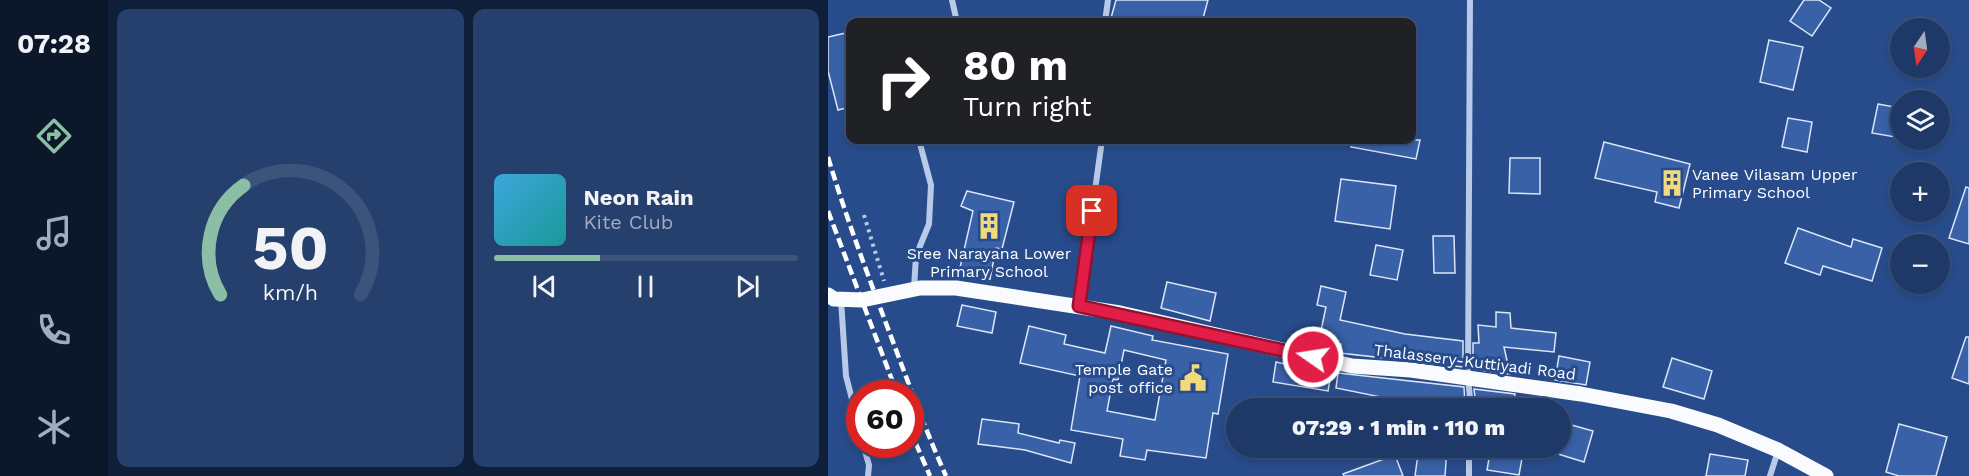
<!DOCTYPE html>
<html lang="en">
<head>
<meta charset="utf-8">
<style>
  body { margin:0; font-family:"Work Sans",sans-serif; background:#26406e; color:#f1f3f6; height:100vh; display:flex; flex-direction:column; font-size:22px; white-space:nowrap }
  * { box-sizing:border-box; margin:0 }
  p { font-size:20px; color:#a1acc0 }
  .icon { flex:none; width:33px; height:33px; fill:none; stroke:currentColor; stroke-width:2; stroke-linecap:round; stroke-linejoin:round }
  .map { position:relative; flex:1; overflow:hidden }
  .side { display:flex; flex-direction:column; gap:9px; padding:9px; background:#101f39; width:720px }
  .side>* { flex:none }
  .guide { position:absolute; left:18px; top:18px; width:570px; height:126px; border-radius:12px; box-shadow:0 3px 9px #0003,0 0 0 2px #3c537c; background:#202124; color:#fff; overflow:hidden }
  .needle { width:39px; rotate:193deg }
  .tools { position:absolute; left:1062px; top:18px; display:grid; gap:12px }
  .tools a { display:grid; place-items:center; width:60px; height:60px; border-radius:50%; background:#1e3968; box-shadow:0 3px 9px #0003,0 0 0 2px #3c537c; font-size:30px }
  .speed { position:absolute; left:18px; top:380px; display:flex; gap:12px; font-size:30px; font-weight:700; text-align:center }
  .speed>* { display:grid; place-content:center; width:78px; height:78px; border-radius:50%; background:#1e3968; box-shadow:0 3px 9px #0003,0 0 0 2px #3c537c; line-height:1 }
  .speed .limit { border:9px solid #d22; background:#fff; color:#111 }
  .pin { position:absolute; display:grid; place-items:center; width:51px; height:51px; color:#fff; margin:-26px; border-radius:12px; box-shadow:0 3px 9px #0006 }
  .me { position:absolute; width:66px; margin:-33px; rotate:283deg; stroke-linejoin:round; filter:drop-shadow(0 0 4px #0008) }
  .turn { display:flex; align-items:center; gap:21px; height:126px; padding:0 18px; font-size:27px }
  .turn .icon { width:78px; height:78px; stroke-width:2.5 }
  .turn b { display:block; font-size:42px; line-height:51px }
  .side .tile { flex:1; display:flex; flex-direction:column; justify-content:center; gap:9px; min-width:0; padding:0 21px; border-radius:12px; background:#26406e }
  .side .dial { align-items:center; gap:0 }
  .dial svg { height:156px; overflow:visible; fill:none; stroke:#3c537c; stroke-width:7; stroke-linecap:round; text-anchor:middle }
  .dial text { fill:#f1f3f6; stroke:none }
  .song { display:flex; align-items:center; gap:18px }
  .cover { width:72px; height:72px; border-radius:9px; background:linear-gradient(135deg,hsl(200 70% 55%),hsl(180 70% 35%)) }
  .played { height:6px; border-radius:3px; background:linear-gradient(90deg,#8abfa5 35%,#3c537c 35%) }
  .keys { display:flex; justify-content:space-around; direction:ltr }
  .side .tiles { flex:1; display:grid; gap:9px; grid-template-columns:repeat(2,1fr) }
  .trip { position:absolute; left:398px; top:398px; width:345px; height:60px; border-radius:30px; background:#1e3968; box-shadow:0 3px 9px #0003,0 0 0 2px #3c537c; font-weight:800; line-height:60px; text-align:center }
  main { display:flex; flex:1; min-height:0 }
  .dock { display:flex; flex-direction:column; width:108px; justify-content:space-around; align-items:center; background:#0c172a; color:#a1acc0 }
  .dock .icon { width:42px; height:42px }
  .dock .active { color:#8abfa5 }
  .dock b { font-size:27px; color:#f1f3f6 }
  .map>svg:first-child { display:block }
</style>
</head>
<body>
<main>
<nav class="dock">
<b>07:28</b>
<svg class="icon active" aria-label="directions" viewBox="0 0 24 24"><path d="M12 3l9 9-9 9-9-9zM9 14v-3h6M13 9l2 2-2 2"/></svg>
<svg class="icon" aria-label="music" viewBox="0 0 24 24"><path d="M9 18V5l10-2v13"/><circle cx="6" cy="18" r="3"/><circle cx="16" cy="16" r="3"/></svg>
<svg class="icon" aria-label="phone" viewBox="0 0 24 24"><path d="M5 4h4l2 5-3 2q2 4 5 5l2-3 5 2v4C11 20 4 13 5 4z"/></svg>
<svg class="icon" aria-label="climate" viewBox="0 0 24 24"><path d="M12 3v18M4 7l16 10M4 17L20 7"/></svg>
</nav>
<section class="side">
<div class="tiles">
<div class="tile dial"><svg viewBox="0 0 100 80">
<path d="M14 69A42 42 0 1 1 86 69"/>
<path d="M14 69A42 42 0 0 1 26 13" stroke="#8abfa5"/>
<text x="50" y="56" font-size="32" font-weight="700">50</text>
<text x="50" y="72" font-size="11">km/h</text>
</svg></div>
<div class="tile">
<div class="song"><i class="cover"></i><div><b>Neon Rain</b><p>Kite Club</p></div></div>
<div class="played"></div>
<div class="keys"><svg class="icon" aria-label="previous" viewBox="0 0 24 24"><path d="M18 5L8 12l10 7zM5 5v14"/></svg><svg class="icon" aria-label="pause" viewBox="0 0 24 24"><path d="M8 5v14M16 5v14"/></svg><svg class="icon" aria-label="next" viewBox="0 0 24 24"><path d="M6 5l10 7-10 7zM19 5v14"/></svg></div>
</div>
</div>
</section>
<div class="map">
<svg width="1141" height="476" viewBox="0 0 1141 476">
  <rect width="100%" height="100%" fill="#284c8b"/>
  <!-- building -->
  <path fill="#3961a7" stroke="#dbe5f7" stroke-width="1.5" fill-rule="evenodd" d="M288 0H380L374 22H298L283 18Z
    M976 0H991L1003 8 984 36 962 21Z
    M22 32V72L18 73 22 91V107L10 110 0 71V37Z
    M941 40 975 47 965 90 932 82Z
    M1050 104 1072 108 1067 137 1044 133Z
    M960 118 984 122 979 152 954 147Z
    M524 140H592L588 159 523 147Z
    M776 142 862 164 851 208 827 202 829 192 767 178Z
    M682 158H712V194L681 193Z
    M513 179 568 186 562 229 507 221Z
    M1138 187 1141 188V244L1121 238Z
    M139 191 186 202 174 249 168 248 162 279 131 272 145 211 133 206Z
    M970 228 1023 247 1025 239 1054 248 1044 281 995 266 992 275 957 263Z
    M605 236H626L627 273H606Z
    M548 245 575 250 569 280 542 275Z
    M339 282 388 293 382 321 333 308Z
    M493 286 518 292 512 320 577 334 635 341V367L512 353 513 344 491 340 498 307 489 305Z
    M134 305 168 312 164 333 129 326Z
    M668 312 682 313 683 328 728 333 726 352 676 347 682 374 645 369V343H651L650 325 668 327Z
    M201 326 238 335 236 344 277 353 283 326 325 336 324 340 400 354 390 414 385 413 378 458 319 450 317 460 292 456 295 439 243 430 252 376 192 363ZM296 350 338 360 327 420 279 411 285 379 290 380Z
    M1138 337H1141V384L1124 378Z
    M731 356 762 362 758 385 727 380Z
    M844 358 884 371 876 399 835 387Z
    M448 362 503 374 500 391 445 382Z
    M510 373 636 387 637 405 621 404V408H551L553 397 508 388Z
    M646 389 687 394 685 408H654V406H648Z
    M154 419 191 424 190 433 231 443 232 440 247 443 243 463 197 450 150 444Z
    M740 424 765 431 756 462 730 454Z
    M1071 424 1119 437 1108 476H1071L1058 472Z
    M591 447H619L617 476H587Z
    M663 447H696L691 475 659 470Z
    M882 454 920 460 917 476H878Z
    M567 455 575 476H516L515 474Z"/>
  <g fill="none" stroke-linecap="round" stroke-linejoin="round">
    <!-- path -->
    <path stroke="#b7cae9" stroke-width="4" stroke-dasharray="3 4.5" stroke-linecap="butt" d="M36 215 56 281"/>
    <!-- street -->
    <path stroke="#b7cae9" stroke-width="6" d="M124 0 129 22
      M642 0 640 378 643 408
      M277 22 280 0
      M86 288 88 256 101 224 103 185 91 140
      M13 300 18 376 32 430
      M251 305 274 140
      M35 444 41 465 40 476
      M641 476V447
      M942 476 950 451"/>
    <!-- primary -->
    <path stroke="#fafbfe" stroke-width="15" d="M0 295 6 299 34 300 92 288H128L292 313 524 366 583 370 753 394 843 411 890 425 950 450 998 476"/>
    <!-- rail -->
    <path stroke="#fff" stroke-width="4.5" stroke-dasharray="10 4.5" stroke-linecap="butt" d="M0 157C17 214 38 270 59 326 78 376 96 427 118 476
      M0 211 69 393
      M82 430 102 476"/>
  </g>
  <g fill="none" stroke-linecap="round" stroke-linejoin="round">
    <defs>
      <path id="route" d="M264 211 251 306 485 357"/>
    </defs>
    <!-- route casing -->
    <use href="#route" stroke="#92132f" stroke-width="15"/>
    <!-- route -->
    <use href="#route" stroke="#e11d48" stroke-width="10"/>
  </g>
  <!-- icons -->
  <defs>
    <symbol id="building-bare" viewBox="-9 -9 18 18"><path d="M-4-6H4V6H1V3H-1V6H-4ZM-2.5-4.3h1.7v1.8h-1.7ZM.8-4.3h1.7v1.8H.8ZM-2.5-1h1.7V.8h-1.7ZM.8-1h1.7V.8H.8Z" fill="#f1d97d" stroke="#284c8b" stroke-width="2.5" paint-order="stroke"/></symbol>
    <symbol id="civic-bare" viewBox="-9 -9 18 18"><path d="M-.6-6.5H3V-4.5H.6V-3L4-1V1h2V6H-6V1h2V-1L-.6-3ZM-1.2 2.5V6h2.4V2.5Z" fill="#f1d97d" stroke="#284c8b" stroke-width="2.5" paint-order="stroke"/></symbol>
  </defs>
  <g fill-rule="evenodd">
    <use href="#building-bare" x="825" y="164" width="38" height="38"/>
    <use href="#building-bare" x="142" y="207" width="38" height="38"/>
    <use href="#civic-bare" x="346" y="359" width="38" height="38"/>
  </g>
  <g text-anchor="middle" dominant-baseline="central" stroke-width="6" stroke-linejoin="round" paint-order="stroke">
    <!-- poi labels -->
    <g font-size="16" fill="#fff" stroke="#284c8b" text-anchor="start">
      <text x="864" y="174">Vanee Vilasam Upper<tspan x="864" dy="18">Primary School</tspan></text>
      <text x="161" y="253" text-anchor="middle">Sree Narayana Lower<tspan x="161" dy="18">Primary School</tspan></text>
      <text x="345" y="369" text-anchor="end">Temple Gate<tspan x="345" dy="18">post office</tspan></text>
    </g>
    <!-- street labels -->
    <g font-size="16" fill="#fff" stroke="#284c8b">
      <text transform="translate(647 362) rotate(7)">Thalassery-Kuttiyadi Road</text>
    </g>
  </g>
</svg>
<div class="tools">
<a><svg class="needle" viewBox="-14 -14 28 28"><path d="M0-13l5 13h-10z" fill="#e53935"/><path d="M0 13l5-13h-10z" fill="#a1acc0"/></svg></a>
<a><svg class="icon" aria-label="layers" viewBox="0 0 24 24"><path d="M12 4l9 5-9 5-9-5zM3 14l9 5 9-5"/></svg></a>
<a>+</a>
<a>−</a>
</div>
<div class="speed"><div class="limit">60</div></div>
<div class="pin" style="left:264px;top:211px;background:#d93025"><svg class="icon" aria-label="arrive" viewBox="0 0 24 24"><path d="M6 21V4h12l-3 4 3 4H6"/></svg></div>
<svg class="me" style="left:485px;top:357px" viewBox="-20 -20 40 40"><circle r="17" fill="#e11d48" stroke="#fff" stroke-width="3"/><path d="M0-11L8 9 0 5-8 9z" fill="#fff"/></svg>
<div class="trip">07:29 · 1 min · 110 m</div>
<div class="guide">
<div class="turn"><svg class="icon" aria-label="right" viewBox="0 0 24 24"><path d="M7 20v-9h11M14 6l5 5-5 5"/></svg><div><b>80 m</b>Turn right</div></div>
</div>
</div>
</main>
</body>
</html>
